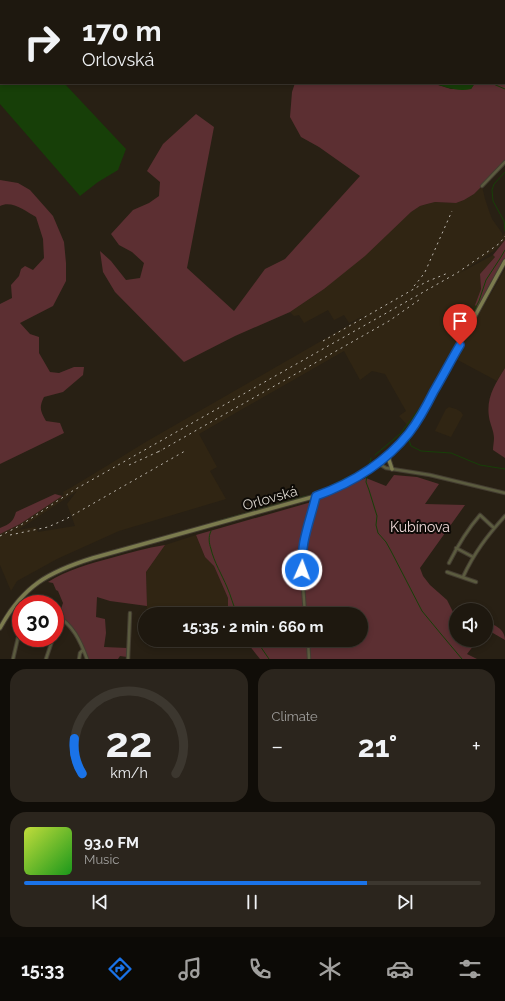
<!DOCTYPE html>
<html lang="en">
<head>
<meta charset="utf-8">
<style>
  body { margin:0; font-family:Raleway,sans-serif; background:#2b251d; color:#f1f3f6; height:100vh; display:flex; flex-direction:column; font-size:15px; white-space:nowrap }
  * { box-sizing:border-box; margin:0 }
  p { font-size:13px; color:#a1a09e }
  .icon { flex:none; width:22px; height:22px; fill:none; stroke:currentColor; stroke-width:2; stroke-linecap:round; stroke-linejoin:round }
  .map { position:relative; height:659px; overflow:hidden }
  .drawer { display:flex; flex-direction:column; gap:10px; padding:10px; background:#100d08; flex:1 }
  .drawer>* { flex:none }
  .hud { position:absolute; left:0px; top:0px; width:505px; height:84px; box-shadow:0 2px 6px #0003,0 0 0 1px #3c372f; background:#1e180f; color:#f1f3f6; overflow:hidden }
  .buttons { position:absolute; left:449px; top:603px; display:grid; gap:8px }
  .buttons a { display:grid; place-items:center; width:44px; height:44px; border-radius:50%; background:#1e180f; box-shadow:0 2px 6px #0003,0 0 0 1px #3c372f; font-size:20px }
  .speed { position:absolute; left:12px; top:595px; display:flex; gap:8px; font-size:20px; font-weight:700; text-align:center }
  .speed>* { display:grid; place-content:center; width:52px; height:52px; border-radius:50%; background:#1e180f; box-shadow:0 2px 6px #0003,0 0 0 1px #3c372f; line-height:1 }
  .speed .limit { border:6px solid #d22; background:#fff; color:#111 }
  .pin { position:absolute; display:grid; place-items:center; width:34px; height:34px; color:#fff; margin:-41px -17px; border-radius:50% 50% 50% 0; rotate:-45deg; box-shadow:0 0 4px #0007 }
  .pin .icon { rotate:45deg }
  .me { position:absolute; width:44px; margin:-22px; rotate:2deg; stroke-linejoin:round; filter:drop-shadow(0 0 3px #0008) }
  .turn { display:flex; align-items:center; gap:14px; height:84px; padding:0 16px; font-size:18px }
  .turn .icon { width:52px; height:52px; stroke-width:2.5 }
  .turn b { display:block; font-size:28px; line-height:34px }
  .big { font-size:30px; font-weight:700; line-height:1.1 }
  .drawer .tile { flex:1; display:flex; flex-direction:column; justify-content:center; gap:6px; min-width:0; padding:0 14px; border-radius:16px; background:#2b251d }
  .drawer .dial { align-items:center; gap:0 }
  .dial svg { height:104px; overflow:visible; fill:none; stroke:#3c372f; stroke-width:7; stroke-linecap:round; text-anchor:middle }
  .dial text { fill:#f1f3f6; stroke:none }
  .song { display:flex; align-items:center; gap:12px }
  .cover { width:48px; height:48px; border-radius:6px; background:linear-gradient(135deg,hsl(70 70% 55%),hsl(120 70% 35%)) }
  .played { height:4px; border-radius:2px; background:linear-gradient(90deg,#1a73e8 75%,#3c372f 75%) }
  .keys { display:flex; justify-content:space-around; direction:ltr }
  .heat { display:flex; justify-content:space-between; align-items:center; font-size:22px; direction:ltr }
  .drawer .tiles { flex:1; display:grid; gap:10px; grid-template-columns:1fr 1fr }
  .tile:last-child { grid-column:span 2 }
  .trip { position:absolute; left:138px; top:607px; width:230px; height:40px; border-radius:20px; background:#1e180f; box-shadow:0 2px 6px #0003,0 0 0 1px #3c372f; font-weight:700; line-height:40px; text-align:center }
  .tab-bar { display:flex; height:64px; justify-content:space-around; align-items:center; background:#0c0a06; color:#a1a09e }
  .tab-bar .icon { width:28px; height:28px }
  .tab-bar .active { color:#1a73e8 }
  .tab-bar b { font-size:18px; color:#f1f3f6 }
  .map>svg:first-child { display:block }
</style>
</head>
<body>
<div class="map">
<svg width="505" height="659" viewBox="0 0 505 659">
  <rect width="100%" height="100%" fill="#282014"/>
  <!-- built -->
  <path fill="#302513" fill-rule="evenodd" d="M482 186 485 199 489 211 492 219 502 233V236L505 233V240L495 250 458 274 493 255 495 257 480 274 481 289 475 305 478 308 419 411 409 427 399 416 406 411 385 374 372 371 360 380 344 351 199 434 217 467 210 471 226 499 119 531 57 559 17 581 11 591 0 565V534L20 524 64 494 63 492 72 487 123 456 144 443 368 314 349 323 344 315 334 320 328 310 304 323 299 315 294 316 290 312 324 289 411 212 420 206 435 202 456 203 464 200 474 194ZM77 491 67 504 75 526 38 532 36 527 18 530Z
    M505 269V368L497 381 454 358Z
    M449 407 456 409 461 412 463 415 451 437 435 431 446 409Z
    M196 535 205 557 214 566 228 598V614H147L146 572 165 545Z
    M167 640H218L214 647Z"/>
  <!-- green -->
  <path fill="#5c2f32" d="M121 0H262L261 1H126Z
    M504 60H505V162L482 186 474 194 464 200 456 203 435 202 427 204 420 206 411 212 365 256 324 289 290 312 235 336 184 362 115 292 103 272 100 251 111 261 126 280 140 278 144 263 132 252 119 245 111 234 133 210 149 203 159 196 160 182 147 171 163 144 196 114 214 127 187 268 234 311 265 269 285 259 360 176 319 147 301 137 290 117 292 92 295 83H432L451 89H471L475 83H504Z
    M0 180 18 183 30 190 53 216 64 242 66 263V281L53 306 20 323 30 334 39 337V353L50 372 59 373 74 367H84L83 375 63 392 44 397C39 407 40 411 46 421L60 423 64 433 0 464V304L12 298 11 285 19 276 21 269 25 266 33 270 44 258 43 239 36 217C25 211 12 200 0 206Z
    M505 240V258L490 284 478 308 475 305 481 289 480 274 495 257 493 255Z
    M505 368V458L493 450C493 446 494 442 494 438 494 431 490 424 489 417 486 398 495 384 505 368Z
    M394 475 417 477 439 484 425 504 465 505 420 568 423 576 430 585 447 600 455 616 456 615V640H478L467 654 477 659H260L245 640H361V614H228V598L214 566 205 557 196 535 315 501 366 478 386 486Z
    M55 494 62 496 20 524 0 534V528C10 524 13 522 16 512Z
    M165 545 146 572 147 606 110 601 97 597 96 617 105 619 106 633 104 647 127 648V657L120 656 118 659H88C82 642 75 625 59 615L63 603 58 591 56 590 53 583 48 582C67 570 89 564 111 558 129 553 146 548 165 545Z
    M486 620C494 626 505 628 505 640L486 629Z"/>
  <!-- water -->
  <path fill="#173f08" d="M262 0H505V60H504V1H261Z
    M0 60H1V83H64L126 149 118 170 98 182 80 196 0 104Z
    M432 83H475L471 89C457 92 446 87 432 83Z"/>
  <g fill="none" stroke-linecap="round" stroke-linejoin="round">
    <!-- stream -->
    <path stroke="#173f08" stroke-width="1" d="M139 0 141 1
      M491 83 505 89
      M505 172 494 184 492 190 493 201 504 221 505 231
      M451 355 479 301 486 280 501 257 505 250
      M408 437 411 446 421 451 451 453 480 465 505 469
      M375 455 400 434 425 401 449 359
      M369 466 371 458
      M367 475 366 482 369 490 377 516 376 525 378 533 386 542 391 551 422 611 441 634 462 659
      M322 490 356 473 369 465
      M214 522 306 496
      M211 531C208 537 209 543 211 549 214 562 222 575 227 587 231 596 233 605 237 614
      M256 640 269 659"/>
    <defs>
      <path id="minor" d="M482 186 505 162
        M379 462 381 465 386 468 430 475 505 493
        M456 548 473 557
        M449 563C458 545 467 530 480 515L494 528
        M447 572 476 582
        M463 577C474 553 487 536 505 516
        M55 614C73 625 80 640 87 659
        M305 614 301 558 303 546 316 496
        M55 631 58 621 61 618
        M308 640 309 659
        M13 659 21 625
        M46 659 53 638
        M79 659 80 653 83 650
        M128 659 130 613"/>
      <path id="secondary" d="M389 453V460L392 469
        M0 628C23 586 48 572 93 558L316 496C352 483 386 462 409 432 417 422 423 411 429 400L505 261"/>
    </defs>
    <!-- minor casing -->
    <use href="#minor" stroke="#443d31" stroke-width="4.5"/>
    <!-- secondary casing -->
    <use href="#secondary" stroke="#443d31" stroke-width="5.5"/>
    <!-- minor -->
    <use href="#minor" stroke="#5b5b3f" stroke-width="2.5"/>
    <!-- secondary -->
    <use href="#secondary" stroke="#7b7b4e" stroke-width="3.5"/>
    <!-- rail -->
    <path stroke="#bdb8af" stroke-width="1" stroke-dasharray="2 4" stroke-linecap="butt" d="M414 286 420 279 425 272 452 211
      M323 341 426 282 448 273
      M158 452 389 321 419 300
      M129 465 162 450
      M10 535 48 527 66 519 185 451
      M0 536 21 525 74 490 457 273 493 248 500 243 505 236"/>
  </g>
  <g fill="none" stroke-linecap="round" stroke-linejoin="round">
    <defs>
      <path id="route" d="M302 570C300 544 310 521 316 496 352 483 385 463 409 433 419 420 427 405 434 391 443 376 451 360 460 345"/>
    </defs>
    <!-- route casing -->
    <use href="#route" stroke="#114b97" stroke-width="10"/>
    <!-- route -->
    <use href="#route" stroke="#1a73e8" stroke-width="7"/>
  </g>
  <g text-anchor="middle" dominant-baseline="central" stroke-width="4" stroke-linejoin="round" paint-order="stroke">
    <!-- street labels -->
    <g font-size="14" fill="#d9d4cc" stroke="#0d0a06">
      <text transform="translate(270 498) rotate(-16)">Orlovská</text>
    </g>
    <!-- park labels -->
    <g font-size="14" fill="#f0dada" stroke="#0d0a06">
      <text x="420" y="527">Kubínova</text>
    </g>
  </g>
</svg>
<div class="buttons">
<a><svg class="icon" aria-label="sound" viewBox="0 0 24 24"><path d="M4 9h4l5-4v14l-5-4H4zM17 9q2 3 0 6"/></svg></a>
</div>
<div class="speed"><div class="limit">30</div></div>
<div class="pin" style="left:460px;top:345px;background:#d93025"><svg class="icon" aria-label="arrive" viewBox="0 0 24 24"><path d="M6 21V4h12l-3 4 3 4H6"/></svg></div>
<svg class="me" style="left:302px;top:570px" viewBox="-20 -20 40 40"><circle r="17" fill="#1a73e8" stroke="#fff" stroke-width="3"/><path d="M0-11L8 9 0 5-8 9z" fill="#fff"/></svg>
<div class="trip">15:35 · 2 min · 660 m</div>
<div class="hud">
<div class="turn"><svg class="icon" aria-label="right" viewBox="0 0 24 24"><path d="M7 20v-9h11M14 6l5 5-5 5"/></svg><div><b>170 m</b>Orlovská</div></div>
</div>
</div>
<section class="drawer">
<div class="tiles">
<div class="tile dial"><svg viewBox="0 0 100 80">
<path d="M14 69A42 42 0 1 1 86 69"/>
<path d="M14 69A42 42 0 0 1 8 42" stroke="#1a73e8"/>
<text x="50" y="56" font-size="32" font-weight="700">22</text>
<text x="50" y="72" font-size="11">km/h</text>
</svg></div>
<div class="tile"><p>Climate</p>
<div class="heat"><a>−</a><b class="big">21°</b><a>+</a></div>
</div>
<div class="tile">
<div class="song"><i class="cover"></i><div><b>93.0 FM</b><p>Music</p></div></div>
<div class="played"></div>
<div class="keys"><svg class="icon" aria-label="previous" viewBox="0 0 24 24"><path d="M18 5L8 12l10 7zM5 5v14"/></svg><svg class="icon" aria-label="pause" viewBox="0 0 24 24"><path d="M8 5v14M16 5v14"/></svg><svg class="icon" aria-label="next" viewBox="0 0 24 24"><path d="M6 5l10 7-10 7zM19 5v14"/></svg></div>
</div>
</div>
</section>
<nav class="tab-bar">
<b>15:33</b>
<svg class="icon active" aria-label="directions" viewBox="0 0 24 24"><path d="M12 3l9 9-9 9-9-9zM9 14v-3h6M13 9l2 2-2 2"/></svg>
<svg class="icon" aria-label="music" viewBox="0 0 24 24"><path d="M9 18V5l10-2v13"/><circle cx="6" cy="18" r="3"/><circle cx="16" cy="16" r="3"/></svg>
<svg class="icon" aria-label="phone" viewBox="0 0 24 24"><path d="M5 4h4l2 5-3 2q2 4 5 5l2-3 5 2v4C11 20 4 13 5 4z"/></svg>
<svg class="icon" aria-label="climate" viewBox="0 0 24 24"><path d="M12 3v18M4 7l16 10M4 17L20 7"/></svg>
<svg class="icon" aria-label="car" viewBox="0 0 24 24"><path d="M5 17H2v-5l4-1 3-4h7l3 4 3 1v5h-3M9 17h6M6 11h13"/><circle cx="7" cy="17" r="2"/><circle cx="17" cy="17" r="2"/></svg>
<svg class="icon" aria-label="filters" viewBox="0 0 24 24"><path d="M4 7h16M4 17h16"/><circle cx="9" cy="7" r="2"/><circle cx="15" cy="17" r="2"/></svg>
</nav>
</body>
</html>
